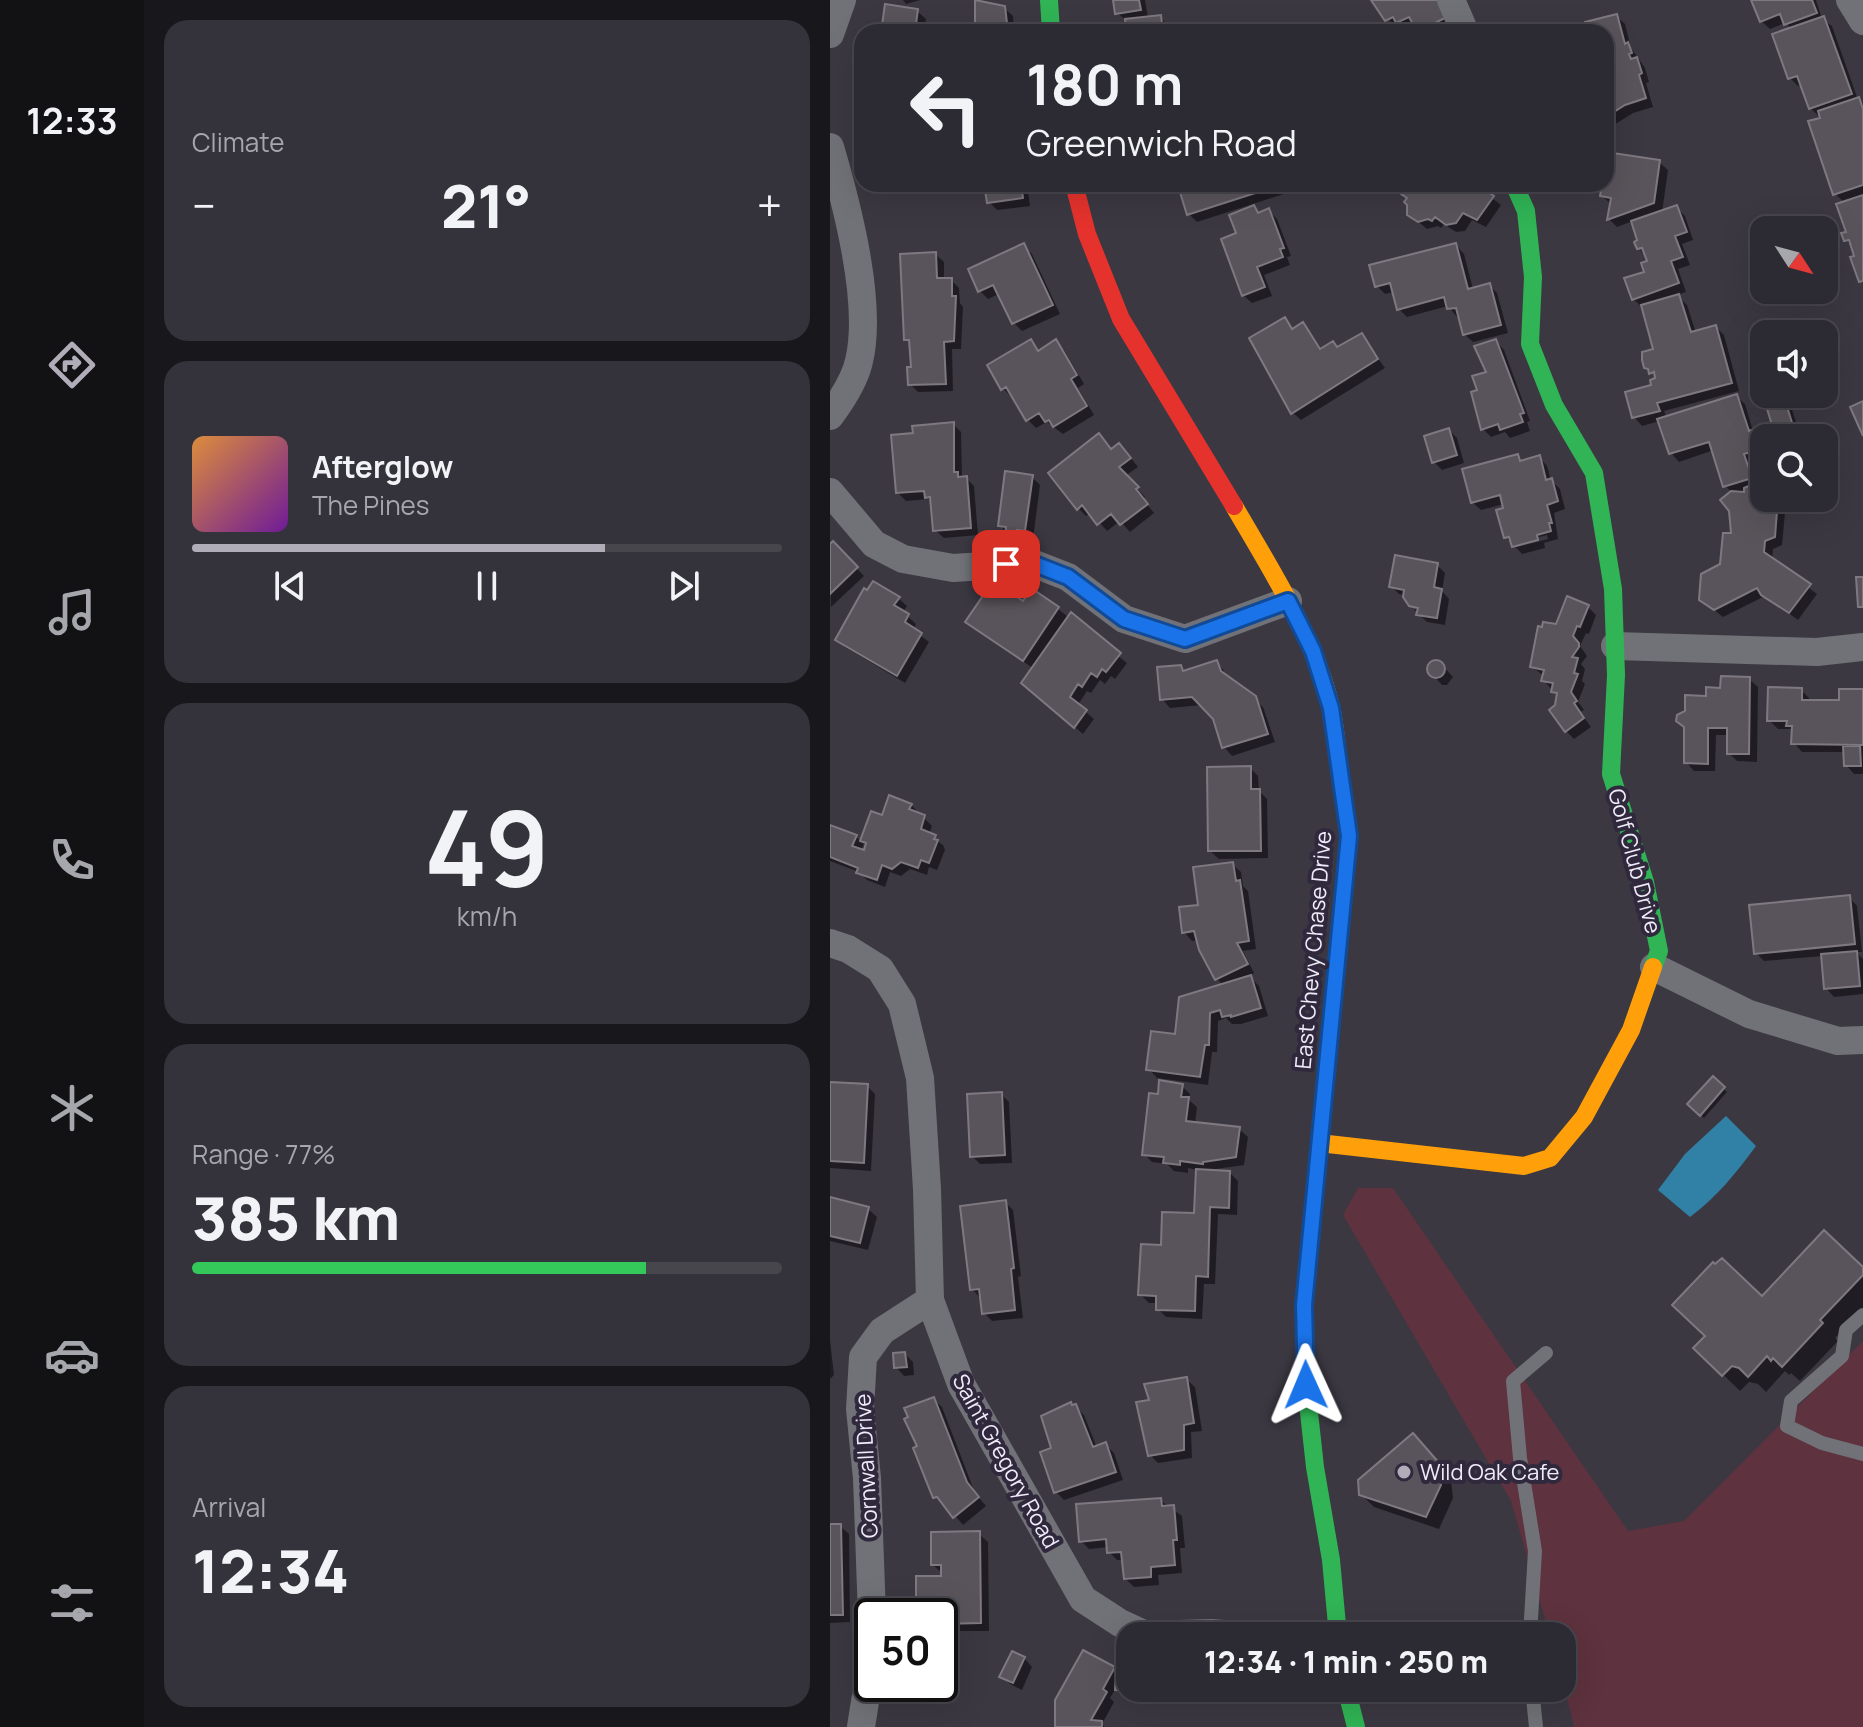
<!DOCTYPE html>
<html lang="en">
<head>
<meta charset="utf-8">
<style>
  body { margin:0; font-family:Manrope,sans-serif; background:#34323a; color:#f1f3f6; height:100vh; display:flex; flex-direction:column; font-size:30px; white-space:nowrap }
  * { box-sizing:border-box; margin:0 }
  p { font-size:26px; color:#a6a7ac }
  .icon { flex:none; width:44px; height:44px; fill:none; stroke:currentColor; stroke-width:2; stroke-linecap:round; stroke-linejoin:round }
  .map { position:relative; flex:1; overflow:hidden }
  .panel { display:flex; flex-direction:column; gap:20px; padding:20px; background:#18171c; width:686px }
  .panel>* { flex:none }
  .guide { position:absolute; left:24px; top:24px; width:760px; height:168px; border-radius:24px; box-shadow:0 8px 32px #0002,0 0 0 2px #48464d; background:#2c2a32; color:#f1f3f6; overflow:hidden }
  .needle { width:52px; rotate:126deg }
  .tools { position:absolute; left:920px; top:216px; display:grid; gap:16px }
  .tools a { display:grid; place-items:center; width:88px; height:88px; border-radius:16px; background:#2c2a32; box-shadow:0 8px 32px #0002,0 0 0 2px #48464d; font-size:40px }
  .speed { position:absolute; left:24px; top:1598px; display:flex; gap:16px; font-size:40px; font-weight:700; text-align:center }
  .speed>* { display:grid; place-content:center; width:104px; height:104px; border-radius:50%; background:#2c2a32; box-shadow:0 8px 32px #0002,0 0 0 2px #48464d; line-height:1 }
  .speed .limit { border:4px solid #111; border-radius:12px; background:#fff; color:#111 }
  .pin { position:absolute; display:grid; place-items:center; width:68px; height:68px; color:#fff; margin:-34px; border-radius:16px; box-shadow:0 4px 12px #0006 }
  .me { position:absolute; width:88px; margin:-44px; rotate:359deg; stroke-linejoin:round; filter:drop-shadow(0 0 6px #0008) }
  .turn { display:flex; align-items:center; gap:28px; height:168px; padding:0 40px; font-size:36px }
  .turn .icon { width:104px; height:104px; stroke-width:2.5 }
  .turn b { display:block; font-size:56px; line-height:68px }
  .big { font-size:60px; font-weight:800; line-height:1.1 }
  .panel .widget { flex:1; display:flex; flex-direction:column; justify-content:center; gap:12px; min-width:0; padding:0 28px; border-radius:24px; background:#34323a }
  .panel .dial { align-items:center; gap:0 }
  .dial b { font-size:104px; line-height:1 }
  .song { display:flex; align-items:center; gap:24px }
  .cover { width:96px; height:96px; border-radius:12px; background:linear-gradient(135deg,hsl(30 70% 55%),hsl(280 70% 35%)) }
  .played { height:8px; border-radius:4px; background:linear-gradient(90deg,#b0adb9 70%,#48464d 70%) }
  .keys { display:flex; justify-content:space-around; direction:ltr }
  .heat { display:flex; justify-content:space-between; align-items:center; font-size:44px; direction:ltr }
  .charge { height:12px; border-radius:6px; background:linear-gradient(90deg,#34c759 77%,#48464d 0) }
  .trip { position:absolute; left:286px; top:1622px; width:460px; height:80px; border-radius:24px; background:#2c2a32; box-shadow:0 8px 32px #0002,0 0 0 2px #48464d; font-weight:800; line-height:80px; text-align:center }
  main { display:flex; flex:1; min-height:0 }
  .tab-bar { display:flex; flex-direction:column; width:144px; justify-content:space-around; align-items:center; background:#121114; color:#a6a7ac }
  .tab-bar .icon { width:56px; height:56px }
  .tab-bar .selected { color:#b0adb9 }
  .tab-bar b { font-size:36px; color:#f1f3f6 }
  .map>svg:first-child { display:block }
</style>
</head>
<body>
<main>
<nav class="tab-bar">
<b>12:33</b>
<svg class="icon selected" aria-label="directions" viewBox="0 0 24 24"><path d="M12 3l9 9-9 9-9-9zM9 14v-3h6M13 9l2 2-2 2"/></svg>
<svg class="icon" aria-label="music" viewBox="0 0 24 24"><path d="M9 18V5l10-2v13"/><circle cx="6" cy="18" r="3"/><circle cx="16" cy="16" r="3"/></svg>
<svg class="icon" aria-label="phone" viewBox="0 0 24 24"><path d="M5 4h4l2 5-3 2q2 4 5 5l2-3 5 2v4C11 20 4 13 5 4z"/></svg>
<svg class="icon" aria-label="climate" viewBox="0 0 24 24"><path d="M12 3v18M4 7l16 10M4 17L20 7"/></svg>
<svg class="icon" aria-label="car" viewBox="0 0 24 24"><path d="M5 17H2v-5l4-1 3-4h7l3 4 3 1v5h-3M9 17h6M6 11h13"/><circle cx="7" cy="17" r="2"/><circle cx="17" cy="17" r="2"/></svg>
<svg class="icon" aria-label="filters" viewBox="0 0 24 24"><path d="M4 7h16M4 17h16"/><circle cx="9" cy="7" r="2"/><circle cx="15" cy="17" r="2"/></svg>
</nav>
<section class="panel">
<div class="widget"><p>Climate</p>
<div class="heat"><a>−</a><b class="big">21°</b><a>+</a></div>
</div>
<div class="widget">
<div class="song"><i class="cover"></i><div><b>Afterglow</b><p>The Pines</p></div></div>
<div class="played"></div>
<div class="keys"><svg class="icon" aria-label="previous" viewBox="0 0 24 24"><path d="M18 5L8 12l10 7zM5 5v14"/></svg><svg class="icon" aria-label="pause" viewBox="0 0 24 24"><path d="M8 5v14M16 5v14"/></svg><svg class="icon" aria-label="next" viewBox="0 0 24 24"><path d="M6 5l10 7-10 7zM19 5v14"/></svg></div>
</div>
<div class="widget dial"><b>49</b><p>km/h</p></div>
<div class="widget"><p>Range · 77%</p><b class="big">385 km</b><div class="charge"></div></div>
<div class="widget"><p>Arrival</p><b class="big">12:34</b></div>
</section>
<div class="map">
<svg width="1033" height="1727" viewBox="0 0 1033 1727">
  <rect width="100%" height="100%" fill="#3b3842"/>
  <!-- green -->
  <path fill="#5e323e" d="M528 1188H563L798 1531 854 1521 1033 1341V1727H744L732 1677V1636H720L681 1501 513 1215Z"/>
  <!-- water -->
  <path fill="#3181a6" d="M896 1116 926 1146C906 1173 887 1197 860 1217L828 1190 855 1154Z"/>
  <!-- shadow -->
  <path fill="#0007" fill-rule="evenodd" d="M73 0H90L76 4Z
    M285 0H315L318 18 330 17 339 26V32H298L297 21 287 13Z
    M545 0H594L627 24 618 29 621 32H590L586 25 576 30 571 25 565 28Z
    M924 0H986L992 19 1002 26 1028 100 1033 104V284L1023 247 1016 240 1018 233 1015 203 1005 194 992 119 980 108 973 85 968 86 960 78 962 29 955 23 940 29 931 21Z
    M174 8 183 16 184 32H147Z
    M87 11 96 19 94 32H53Z
    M786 16 795 24 801 48 815 68 819 82 816 83 823 107 803 113 776 130V32H761Z
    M829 162 838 170 832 213 847 208 855 216 863 240 852 244 860 265 848 269 856 292 847 295 857 305 866 333 886 327 894 335 909 391 834 411 837 418 906 396 915 404 923 431 934 446V458L921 463 928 484H934V498H952L956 502 952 545 943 549 942 560 987 594 968 620 935 596 893 617 871 599 892 566 902 535V493L895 485 884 450 849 462 841 453 830 421 812 426 804 417 828 379 816 367 826 351 812 307 803 299 820 263 809 248 810 242 803 221 787 227 779 219 782 205 772 196 774 184H776V168Z
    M156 184H197L200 206 167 210 159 202Z
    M370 184H450L454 194 367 222 359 214Z
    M566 184H623L628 189 632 184H643L671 205 656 227 642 220 635 231 626 232 614 224 611 228 608 226 597 229 579 214 578 200 567 189Z
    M424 208 430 214 439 211 447 219 461 256 457 257 460 265 434 275 442 296 422 303 413 295 409 234Z
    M626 245 634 254 643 289 659 285 667 293 678 333 643 342 634 334 630 316 627 317 618 306 577 317 569 309 564 292 555 294 547 286Z
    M194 246 202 254 230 314 192 331 184 323 169 294 158 299 150 291Z
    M105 254 114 262V280H121L129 288 130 303 133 307 131 349H122L123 391 88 392 80 384 83 369 82 346 76 339Z
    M454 319 464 330 473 325 492 350 508 348 531 335 555 368 471 420 462 412Z
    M666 341 674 350 700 421 697 422 700 431 680 438 675 432 661 437 653 429 649 391 659 373Z
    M201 342 210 352 226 342 234 350 254 384 248 388 264 415 233 434 217 422 206 428 198 420 183 395 181 397 173 388Z
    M934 394H957L971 438 948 437Z
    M123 424 131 432 132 478H136L144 486 148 535 114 538 105 530 103 503 99 499 76 501 68 493Z
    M619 430 627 438 634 463 612 470 604 462Z
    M282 451 297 453 308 467 295 476 315 497 313 499 324 513 300 532 290 521 277 531 261 513 256 516 248 508Z
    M687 456 693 462 709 457 717 466 721 480 730 489 735 509 724 513 728 539 714 543 715 548 692 554 676 537 674 504 651 510 642 502ZM717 535 718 539 687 547 684 544Z
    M202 477 210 485 203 539 195 537 194 544 185 543 170 525Z
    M3 544 34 576 1 607 0 547Z
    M607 565 615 573 612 591 619 599 615 625 597 622 584 609 597 611 575 595 569 594 561 586Z
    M68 598 77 606 73 612 86 624 83 630 99 642 75 683 15 647 7 639Z
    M178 598 193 604 228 609 297 663 285 679 281 676 275 684 270 680 261 693 257 691 248 705 264 719 253 734 202 691 204 669 138 622Z
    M758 607 766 615 759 634 756 633 750 646 757 656 751 664 755 669 752 681 755 684 748 702 754 710 750 712 761 727 744 739 736 731 727 707 729 697 713 680 714 676 702 667 727 627Z
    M604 661 610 663 623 677 617 685H612L599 671 600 665Z
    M386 662 394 671 397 678 433 707 445 742 402 756 394 747 385 718 372 705 340 708 332 699 350 667 356 672Z
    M919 679 928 687 927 762 907 761 899 753V735H886L885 771H864L856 762 878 698Z
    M971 690 979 698V702H1011L1033 691V774H1024L1016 765 1015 752H972L964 743 962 729H948L939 720Z
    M420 768 428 776 429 791 437 799 438 858 389 859 380 851Z
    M81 805 102 826 99 835 113 845 115 850 107 870 99 867 97 875 80 869 71 876 60 872 55 887 37 880 29 872 0 861V827L26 836 31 842 42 814 53 818ZM34 843 38 846 35 853 31 851Z
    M402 864 411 872 413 886 418 891 426 949 413 951 424 973 419 976 429 986 438 1016 411 1024H402L396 1018 388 1021 387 1052H382L378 1085 327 1078 319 1069 394 986 387 979 368 940 362 941 354 932Z
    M1019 897 1027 906 1032 952H1026L1033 959V994L1004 997 996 988 993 956 934 961 926 953Z
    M883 1079 897 1092 874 1118 860 1104Z
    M0 1084 37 1086 45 1094 41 1171 0 1168Z
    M352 1086 360 1094 359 1100 367 1107 365 1124 409 1129 418 1137 414 1165 379 1170 400 1173 408 1181 407 1215 388 1214 385 1284H374L372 1319 336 1317 328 1309V1303H319L310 1294 333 1247 366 1215 368 1170 358 1168V1173L344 1171 337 1164 322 1162 314 1154 329 1096Z
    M171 1094 179 1102 182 1163 150 1164 142 1156Z
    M0 1199 38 1209 47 1217 38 1250 0 1241Z
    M175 1202 183 1210 191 1276 188 1277 193 1318 162 1321 154 1313 150 1298 142 1289Z
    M1033 1270V1309L1005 1338 1008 1341 970 1381 961 1373 959 1375 955 1371 936 1392 928 1384 919 1382 910 1391 866 1348Z
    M0 1340 4 1375 0 1379Z
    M75 1354 83 1362 84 1375 74 1376 66 1367Z
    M356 1379 365 1387 372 1431 361 1432 362 1458 328 1463 320 1455Z
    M103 1399 112 1407 145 1493 156 1506 133 1525 116 1505 105 1497 89 1447Z
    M245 1406 254 1415 267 1448 276 1445 284 1453 293 1480 234 1500 226 1492 224 1449Z
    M595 1448 621 1479 623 1498 609 1529 544 1507 531 1494Z
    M330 1500 352 1516 355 1548H350L352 1573 328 1575 329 1585 304 1587 295 1578 294 1560H287L279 1552V1547L259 1549 251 1541Z
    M0 1526H10L19 1534 20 1622 0 1623Z
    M149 1534 158 1542 159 1631H110V1616H88L113 1578V1574L103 1565Z
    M194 1658 202 1667 192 1690 180 1684 172 1676Z
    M284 1669 289 1674 300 1675V1688H330L329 1699 296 1697 286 1688 280 1698 284 1702 272 1724 275 1727H227Z"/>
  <!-- building -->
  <path fill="#59545b" stroke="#7e7880" stroke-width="2" d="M145 0 175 6 178 32H145Z
    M283 0H309L311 10 285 14Z
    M541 0H613L621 15 587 32 579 17 566 23 563 17 555 21Z
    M921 0H982L987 13 954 25 950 14 930 22Z
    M55 4 88 9 85 32H51Z
    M787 14 795 44 798 42 802 53 799 54 801 59 807 57 812 73 809 75 816 98 795 105 776 117V32H759L755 22Z
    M331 15 333 32H296L295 19Z
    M994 16 1022 94 979 109 967 76 958 79 942 34Z
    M1029 97 1033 109V185L1003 195 978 121 990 118 988 111Z
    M776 152 830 160 824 203 777 220 781 198 770 196 772 184H776Z
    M154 184H191L193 198 157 203Z
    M364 184H446L447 186 357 215 349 189Z
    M564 184H621L626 189 629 184H647L664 196 647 220 633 213 626 223 616 225 605 217 602 221 598 219 588 222 577 215V205L574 202 577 198 565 190Z
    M1033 195V281L1029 282 1020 257 1024 256 1019 240 1014 241 1011 233 1016 232 1006 204Z
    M424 205 428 213 439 208 454 248 450 249 453 257 427 267 435 287 412 296 391 239 406 233 399 215Z
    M847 205 857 232 845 236 853 257 841 261 849 283 802 300 794 278 814 272 811 263 817 261 812 248 807 249 804 242 807 240 801 221Z
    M194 243 223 305 182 324 163 285 148 292 138 269Z
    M626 243 638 289 660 283 671 325 633 335 626 308 617 309 614 297 567 310 560 283 545 287 539 265Z
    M106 252 107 278H122V296H126L124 341 114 342 116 384 78 385 77 367H81L79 340H74L70 254Z
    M849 294 861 332 886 325 902 383 827 403 830 411 802 418 795 392 821 385 820 380 825 378 824 372 819 374 818 369 814 368 812 360V352L823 349 811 305Z
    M455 317 462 329 473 322 490 349 503 341 507 347 532 333 548 359 461 414 419 338Z
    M201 339 208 351 226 339 247 375 241 379 257 406 223 427 219 420 215 422 209 413 196 421 176 387 171 390 157 365Z
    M666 339 694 413 690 414 693 422 670 430 668 424 651 430 641 392 647 390 642 376 656 372 644 346Z
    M934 382V394H953L965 432 946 438 929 383Z
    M907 394 919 431 924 429 931 449 914 454 922 478 893 487 879 442 839 454 827 419Z
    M1033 401V436L1020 407Z
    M124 422V472H128V477L137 476 141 528 103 531 100 497 95 498 94 491 66 493 61 435 83 433 82 426Z
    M619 428 627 455 602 463 594 436Z
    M269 433 281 449 289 443 301 458 289 467 309 487 306 489 318 504 290 525 281 514 267 525 252 505 247 510 218 473Z
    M688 454 690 461 710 455 716 480 722 478 728 501 717 505 722 523H719L721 531 707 535 708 540 682 547 679 537 674 538 666 510 673 508 670 495 641 503 632 469Z
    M175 471 203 475 195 531 187 530V537L175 535 176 527 168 526Z
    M932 480 934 481V498H948L945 537 935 541 934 552 981 584 959 613 931 595 927 588 884 610 869 600 871 574 890 564 893 533H901L899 511 890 500 901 491 914 492V488Z
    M3 541 28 567 0 594V544Z
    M565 555 608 563 604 587 612 589 607 618 586 615 588 608 579 606 573 597 574 590 559 587Z
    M1026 577H1033V607H1028Z
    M43 581 70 597 64 605 79 614 75 622 92 633 67 676 5 640 34 588 37 590Z
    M161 584 178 596 180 592 193 601 201 588 229 607 193 661 135 622Z
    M737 596 759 605 750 627 747 626 743 636 749 643V647L742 657 748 658 744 673 748 674 741 692 747 701 744 703 754 718 735 732 719 710 725 705 727 693 721 692 723 683 711 681 714 670 700 667 708 626 712 627 713 622 726 624Z
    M241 612 291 653 276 672 272 669 267 677 261 673 252 687 248 684 240 697 257 710 244 728 191 683Z
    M597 669a9 9 0 1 1 18 0a9 9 0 1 1-18 0Z
    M387 660 391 671 426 696 438 734 392 748 383 719 362 697 330 700 327 667 351 665 353 671Z
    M891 676 920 677 919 754H897V728H878V764L854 763V727L846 721 847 715 855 711V695L876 696V687L890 688Z
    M938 687 972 688V700H1009V689H1033V745L961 744 962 726H956L957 721H937Z
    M1013 746H1030L1031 766H1014Z
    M421 766V789H430L431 851H378L377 767Z
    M59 795 82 804 79 809 95 815 91 829 106 835 104 839 108 840 99 863 91 860 88 868 71 862 62 869 52 865 47 880 26 873 28 868 0 857V825L27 835 22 846 34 850 36 843 30 841 41 811 52 815Z
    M403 862 406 881 410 880 419 941 407 943 418 964 385 980 369 950 364 931 352 933 349 907 368 905 363 867Z
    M1020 895 1025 944 924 954 919 905Z
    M1027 951 1030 986 994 989 991 954Z
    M421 975 431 1008 401 1017V1015L392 1017 390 1010 380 1013 379 1045H375L370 1077 316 1070 321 1031 345 1034 349 997Z
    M883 1076 895 1087 870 1116 857 1104Z
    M329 1080 353 1084 351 1097H359L356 1121 410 1127 406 1157 373 1162V1164L350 1161V1165L333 1163 334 1157 312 1155 319 1093 328 1094Z
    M0 1082 38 1084 34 1163 0 1161Z
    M172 1092 175 1155 140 1157 137 1094Z
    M366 1169 400 1171 399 1208 380 1207 378 1277 366 1276 365 1311 326 1310V1296L308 1295 311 1244 331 1245 332 1212 364 1213Z
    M0 1197 39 1207 30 1243 0 1236Z
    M176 1200 184 1268 181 1269 185 1310 152 1314 149 1289 140 1290 130 1206Z
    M994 1230 1033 1267V1275L990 1320 993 1323 952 1367 943 1358 941 1361 937 1356 918 1377 909 1368 902 1366 892 1376 863 1348 875 1336 842 1305 883 1262 885 1264 892 1258 932 1296Z
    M75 1352 77 1367 64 1368 63 1353Z
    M357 1377 364 1423 354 1425V1450L318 1456 306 1402 319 1400 314 1384Z
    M104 1397 137 1482 149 1497 123 1518 107 1497 103 1498 83 1448 87 1446 74 1419 78 1417 74 1408Z
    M241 1402 242 1405 246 1404 263 1447 276 1442 286 1472 224 1493 210 1452 221 1448 211 1416Z
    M583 1433 610 1464 611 1485 596 1517 529 1495 528 1480Z
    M331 1498 332 1506 344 1505 347 1540H343L345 1565 321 1567V1577L294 1579 291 1552 277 1553 276 1539 249 1542 246 1504Z
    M0 1524H11L13 1615H0Z
    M150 1531 151 1623 110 1624V1616H86V1576H111V1565H101V1532Z
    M253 1650 285 1667 273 1689 277 1692 261 1720 272 1721V1727H225V1700Z
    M182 1651 195 1657 183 1683 169 1677Z
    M286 1672 300 1673V1688H322V1692L285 1690Z"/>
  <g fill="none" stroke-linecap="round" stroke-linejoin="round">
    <!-- lane -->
    <path stroke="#717277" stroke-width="14" d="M1033 1315 1016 1330 1012 1356 961 1401 957 1426 992 1443 1033 1454
      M700 1636 705 1551 690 1458 683 1381 716 1353
      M702 1688 706 1727"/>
    <!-- street -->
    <path stroke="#717277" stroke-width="28" d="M621 0 635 32
      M1020 0 1033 21
      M0 34 12 0
      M0 147C17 205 43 303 29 361 25 380 11 401 0 416
      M0 492 44 544 73 559 123 568 202 563 238 577 294 619 355 639 458 601
      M785 646 987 652 1033 647
      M0 943 18 949 50 969 72 1004 90 1078 97 1189 100 1300 131 1384 253 1599 290 1623 316 1635 381 1633 420 1636
      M824 967 919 1014 1008 1041 1033 1040
      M42 1616 37 1478 30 1409 33 1357 52 1331 100 1300
      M31 1727 41 1664 42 1623"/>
    <!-- fast -->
    <path stroke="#30b455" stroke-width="18" d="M219 0 221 32
      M684 184 696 211 703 277 700 344 724 405 764 473 783 589 786 675 781 774 815 882 829 951 823 967
      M508 1636 501 1560 485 1467 476 1385 474 1305 519 836 510 775
      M516 1688 526 1727"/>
    <!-- slow -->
    <path stroke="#ff9f0a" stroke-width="18" d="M404 506C441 570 483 634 501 707 506 729 507 753 510 775
      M489 1143 694 1166 720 1158 754 1117 801 1030 823 967"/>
    <!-- jam -->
    <path stroke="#e5322d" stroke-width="18" d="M244 184 257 234 291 319 404 506"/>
  </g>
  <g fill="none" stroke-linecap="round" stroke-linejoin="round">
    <defs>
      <path id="route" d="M176 564 202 563 238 577 294 619 355 639 458 601 483 651 501 708 519 836 474 1305 476 1385"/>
    </defs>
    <!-- route casing -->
    <use href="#route" stroke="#114b97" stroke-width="20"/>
    <!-- route -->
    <use href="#route" stroke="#1a73e8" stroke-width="14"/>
  </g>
  <!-- markers -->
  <circle fill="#b0adb9" stroke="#30293d" stroke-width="3" cx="574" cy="1472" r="8"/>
  <g text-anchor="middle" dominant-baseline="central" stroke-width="8" stroke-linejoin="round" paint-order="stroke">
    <!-- street labels -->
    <g font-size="22" fill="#efecf9" stroke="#30293d">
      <text transform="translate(805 861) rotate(75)">Golf Club Drive</text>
      <text transform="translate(483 950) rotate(-85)">East Chevy Chase Drive</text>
      <text transform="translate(176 1461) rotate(61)">Saint Gregory Road</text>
      <text transform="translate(36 1466) rotate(-93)">Cornwall Drive</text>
    </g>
    <!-- poi labels -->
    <g font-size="22" fill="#efecf9" stroke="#30293d" text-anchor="start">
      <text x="590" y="1472">Wild Oak Cafe</text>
    </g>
  </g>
</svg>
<div class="tools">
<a><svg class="needle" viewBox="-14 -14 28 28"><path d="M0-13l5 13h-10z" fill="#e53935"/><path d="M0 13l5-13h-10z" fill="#a6a7ac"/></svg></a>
<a><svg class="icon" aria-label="sound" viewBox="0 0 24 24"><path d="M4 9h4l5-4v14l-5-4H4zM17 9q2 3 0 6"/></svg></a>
<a><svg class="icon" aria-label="search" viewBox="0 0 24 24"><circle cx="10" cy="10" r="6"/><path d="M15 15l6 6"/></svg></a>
</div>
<div class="speed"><div class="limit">50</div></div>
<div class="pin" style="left:176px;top:564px;background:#d93025"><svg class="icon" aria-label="arrive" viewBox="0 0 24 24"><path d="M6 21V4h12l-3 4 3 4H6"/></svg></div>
<svg class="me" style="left:476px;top:1385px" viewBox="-20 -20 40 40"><path d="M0-17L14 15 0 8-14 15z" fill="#1a73e8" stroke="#fff" stroke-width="4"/></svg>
<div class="trip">12:34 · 1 min · 250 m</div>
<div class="guide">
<div class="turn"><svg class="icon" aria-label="left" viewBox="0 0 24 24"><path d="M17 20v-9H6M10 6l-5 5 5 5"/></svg><div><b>180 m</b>Greenwich Road</div></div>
</div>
</div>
</main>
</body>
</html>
